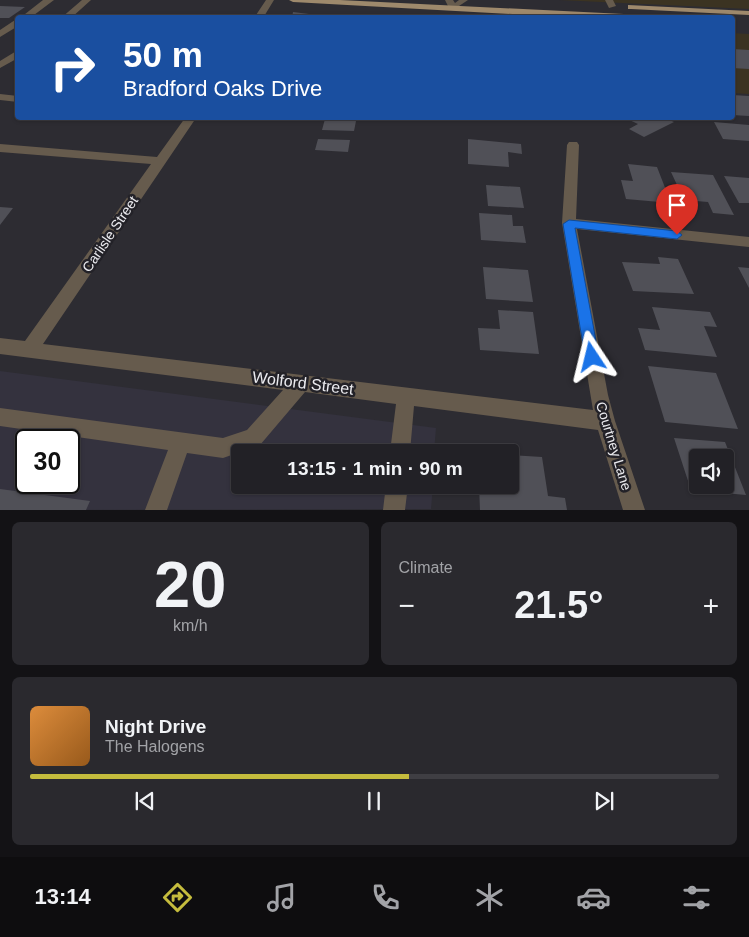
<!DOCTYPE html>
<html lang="en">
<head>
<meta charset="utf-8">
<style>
  body { margin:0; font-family:Helvetica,sans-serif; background:#2a292e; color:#f1f3f6; height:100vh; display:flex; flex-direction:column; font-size:19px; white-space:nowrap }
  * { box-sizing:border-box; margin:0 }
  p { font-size:16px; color:#a2a3a7 }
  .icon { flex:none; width:28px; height:28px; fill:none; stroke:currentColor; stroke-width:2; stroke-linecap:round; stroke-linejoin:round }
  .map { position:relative; height:510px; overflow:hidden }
  .sheet { display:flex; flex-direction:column; gap:12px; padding:12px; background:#131215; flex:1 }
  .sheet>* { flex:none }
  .hud { position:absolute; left:15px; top:15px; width:720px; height:105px; border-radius:5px; box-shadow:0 1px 4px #0004,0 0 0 1px #3f3e43; background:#1a4fa0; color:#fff; overflow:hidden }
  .tools { position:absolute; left:689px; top:449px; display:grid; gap:10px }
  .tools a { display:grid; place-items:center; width:45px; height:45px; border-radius:5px; background:#222126; box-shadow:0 1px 4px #0004,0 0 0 1px #3f3e43; font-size:25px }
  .speed { position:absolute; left:15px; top:429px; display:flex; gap:10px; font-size:25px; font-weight:700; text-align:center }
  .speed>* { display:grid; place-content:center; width:65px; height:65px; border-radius:50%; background:#222126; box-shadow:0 1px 4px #0004,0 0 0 1px #3f3e43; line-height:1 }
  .speed .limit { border:2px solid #111; border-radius:8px; background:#fff; color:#111 }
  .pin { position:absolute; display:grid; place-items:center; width:42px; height:42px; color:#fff; margin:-51px -21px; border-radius:50% 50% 50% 0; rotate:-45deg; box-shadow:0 0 5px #0007 }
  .pin .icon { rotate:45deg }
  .me { position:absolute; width:55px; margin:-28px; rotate:350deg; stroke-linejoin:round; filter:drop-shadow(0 0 4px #0008) }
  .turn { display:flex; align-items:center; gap:18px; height:105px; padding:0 25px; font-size:22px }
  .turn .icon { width:65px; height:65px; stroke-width:2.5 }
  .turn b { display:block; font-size:35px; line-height:42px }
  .big { font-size:38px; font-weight:700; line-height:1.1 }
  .sheet .tile { flex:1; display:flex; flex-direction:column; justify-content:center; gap:8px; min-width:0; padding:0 18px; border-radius:8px; background:#2a292e }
  .sheet .dial { align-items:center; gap:0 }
  .dial b { font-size:65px; line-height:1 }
  .song { display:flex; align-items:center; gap:15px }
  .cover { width:60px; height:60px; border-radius:8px; background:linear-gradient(135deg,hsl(30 70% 55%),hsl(30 70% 35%)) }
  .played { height:5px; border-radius:2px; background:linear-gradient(90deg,#c5bc3d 55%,#3f3e43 55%) }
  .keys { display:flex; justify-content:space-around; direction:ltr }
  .heat { display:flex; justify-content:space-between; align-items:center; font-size:28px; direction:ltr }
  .sheet .tiles { flex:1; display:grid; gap:12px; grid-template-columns:1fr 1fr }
  .tile:last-child { grid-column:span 2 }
  .trip { position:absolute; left:231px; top:444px; width:288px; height:50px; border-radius:5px; background:#222126; box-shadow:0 1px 4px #0004,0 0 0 1px #3f3e43; font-weight:700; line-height:50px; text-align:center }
  .menu { display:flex; height:80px; justify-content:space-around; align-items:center; background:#0e0d0f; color:#a2a3a7 }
  .menu .icon { width:35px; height:35px }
  .menu .current { color:#c5bc3d }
  .menu b { font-size:22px; color:#f1f3f6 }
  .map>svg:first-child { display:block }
</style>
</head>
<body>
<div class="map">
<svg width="749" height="510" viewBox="0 0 749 510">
  <rect width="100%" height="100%" fill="#2d2c32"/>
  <!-- commercial -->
  <path fill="#3b3322" d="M559 0H749V9Z
    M732 33 749 34V94L733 93Z"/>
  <!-- built -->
  <path fill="#34323e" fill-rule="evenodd" d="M0 371 436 428 434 452H240V485H433L431 509 0 510ZM26 440H69V482H26Z"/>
  <!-- building -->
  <path fill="#505057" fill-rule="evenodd" d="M0 6 25 7 9 18H0Z
    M293 12 309 14 344 15 343 18H292Z
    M732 49 749 50V69L732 68Z
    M732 95 749 96V116L732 115Z
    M625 118H665L674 122 644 137 629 129 638 124Z
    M325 119 356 121 354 131 322 130Z
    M714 122 749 125V141L723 139Z
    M318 139 350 140 348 152 315 150Z
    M468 139 521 144 522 154 508 152 509 167 468 164Z
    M628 164 657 167 671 203 626 199 621 180 633 181Z
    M671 172 713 175 734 215 713 213 708 202 684 200Z
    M724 176 749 178V203H739Z
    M486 185 520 187 524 208 488 206Z
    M0 207 13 208 0 225Z
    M479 213 512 215 513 226H523L526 243 481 240Z
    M658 257 678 259 694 294 633 291 622 262 660 264Z
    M483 267 528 270 533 302 486 299Z
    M738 267 749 268V288Z
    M652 307 710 312 717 327 704 326 717 357 645 350 638 328 660 330Z
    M498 310 533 312 539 354 480 350 478 328 500 329Z
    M648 366 716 373 738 429 665 422Z
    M674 438 725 442 746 495 691 490ZM698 458H725V485H698Z
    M510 455 542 457 548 496 565 498 567 510H480L479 485H510Z
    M0 489 90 501 86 510H0Z"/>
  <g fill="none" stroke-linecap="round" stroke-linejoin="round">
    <!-- minor -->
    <path fill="#665b4d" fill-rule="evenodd" d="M43 0H54L30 18H20Z
      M82 0H91L71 18H61Z
      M266 0H274L263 18H254Z
      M445 0H453L455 3 459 0H468L453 10H450Z
      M605 0H613L616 6 609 8Z
      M15 20H18V26L0 37V30Z
      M18 50V58L0 68V61Z
      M0 94 18 96V102L0 100Z
      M185 118H196L43 344 593 410 562 223 567 145 569 142H577L579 145 576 219 749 237V247L577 229 608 395 615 421 645 510H623L598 430 414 406 410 452H390L396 404 305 392 260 445 223 458 187 453 167 510H145L168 450 0 426V408L223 438 247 430 283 390 0 354V338L25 341 151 164 0 152V144L157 157Z
      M386 485H408L405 510H383Z"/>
    <!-- major -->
    <path fill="#9e896c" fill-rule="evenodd" d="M289 0H340L644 15 648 18H585L293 2Z
      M628 5 749 11V15L631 9H628Z"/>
  </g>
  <!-- route -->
  <path fill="#1a73e8" stroke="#114b97" d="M569 220 677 231 682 235 677 239 575 228 599 357 597 361 592 363 587 361 585 357 563 224Z"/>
  <g text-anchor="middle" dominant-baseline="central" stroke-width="5" stroke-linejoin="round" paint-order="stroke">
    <!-- street labels -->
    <g font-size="14" fill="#ebebef" stroke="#232228">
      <text transform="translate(110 234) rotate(-56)">Carlisle Street</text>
      <text transform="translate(614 446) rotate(73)">Courtney Lane</text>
    </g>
    <!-- near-street labels -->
    <g font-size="16" fill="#ebebef" stroke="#232228">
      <text transform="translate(303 383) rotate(7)">Wolford Street</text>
    </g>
  </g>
</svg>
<div class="tools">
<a><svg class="icon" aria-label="sound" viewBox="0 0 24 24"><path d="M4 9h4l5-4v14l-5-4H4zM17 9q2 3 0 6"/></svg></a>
</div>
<div class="speed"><div class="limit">30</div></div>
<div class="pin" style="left:677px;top:235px;background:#d93025"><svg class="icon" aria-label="arrive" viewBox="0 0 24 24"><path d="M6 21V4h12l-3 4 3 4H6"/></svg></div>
<svg class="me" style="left:592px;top:357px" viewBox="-20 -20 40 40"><path d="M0-17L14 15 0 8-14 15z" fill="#1a73e8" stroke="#fff" stroke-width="4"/></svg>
<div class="trip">13:15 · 1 min · 90 m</div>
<div class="hud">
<div class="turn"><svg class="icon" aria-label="right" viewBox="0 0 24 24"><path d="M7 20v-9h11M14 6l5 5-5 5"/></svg><div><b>50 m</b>Bradford Oaks Drive</div></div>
</div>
</div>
<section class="sheet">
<div class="tiles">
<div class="tile dial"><b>20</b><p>km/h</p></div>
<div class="tile"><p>Climate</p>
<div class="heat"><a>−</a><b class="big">21.5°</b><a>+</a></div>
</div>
<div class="tile">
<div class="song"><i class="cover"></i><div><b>Night Drive</b><p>The Halogens</p></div></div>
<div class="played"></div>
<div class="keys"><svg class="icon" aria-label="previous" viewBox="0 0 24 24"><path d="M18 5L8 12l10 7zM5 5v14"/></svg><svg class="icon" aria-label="pause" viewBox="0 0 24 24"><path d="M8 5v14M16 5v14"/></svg><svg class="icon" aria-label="next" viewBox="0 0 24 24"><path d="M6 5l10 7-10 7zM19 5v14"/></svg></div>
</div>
</div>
</section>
<nav class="menu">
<b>13:14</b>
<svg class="icon current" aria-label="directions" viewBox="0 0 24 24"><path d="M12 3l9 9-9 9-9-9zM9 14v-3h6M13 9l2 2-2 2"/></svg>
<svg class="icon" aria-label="music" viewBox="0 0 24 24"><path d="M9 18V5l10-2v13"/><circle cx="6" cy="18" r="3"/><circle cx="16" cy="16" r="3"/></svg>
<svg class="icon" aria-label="phone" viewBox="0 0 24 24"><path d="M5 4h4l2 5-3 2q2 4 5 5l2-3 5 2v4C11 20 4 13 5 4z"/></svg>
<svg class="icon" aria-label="climate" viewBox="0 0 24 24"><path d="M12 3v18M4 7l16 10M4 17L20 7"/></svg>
<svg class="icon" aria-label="car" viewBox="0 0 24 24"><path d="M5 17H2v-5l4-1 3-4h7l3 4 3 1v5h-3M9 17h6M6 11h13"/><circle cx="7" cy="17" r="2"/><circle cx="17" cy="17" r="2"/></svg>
<svg class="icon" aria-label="filters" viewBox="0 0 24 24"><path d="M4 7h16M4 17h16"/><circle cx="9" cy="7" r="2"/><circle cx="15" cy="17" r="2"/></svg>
</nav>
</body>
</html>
